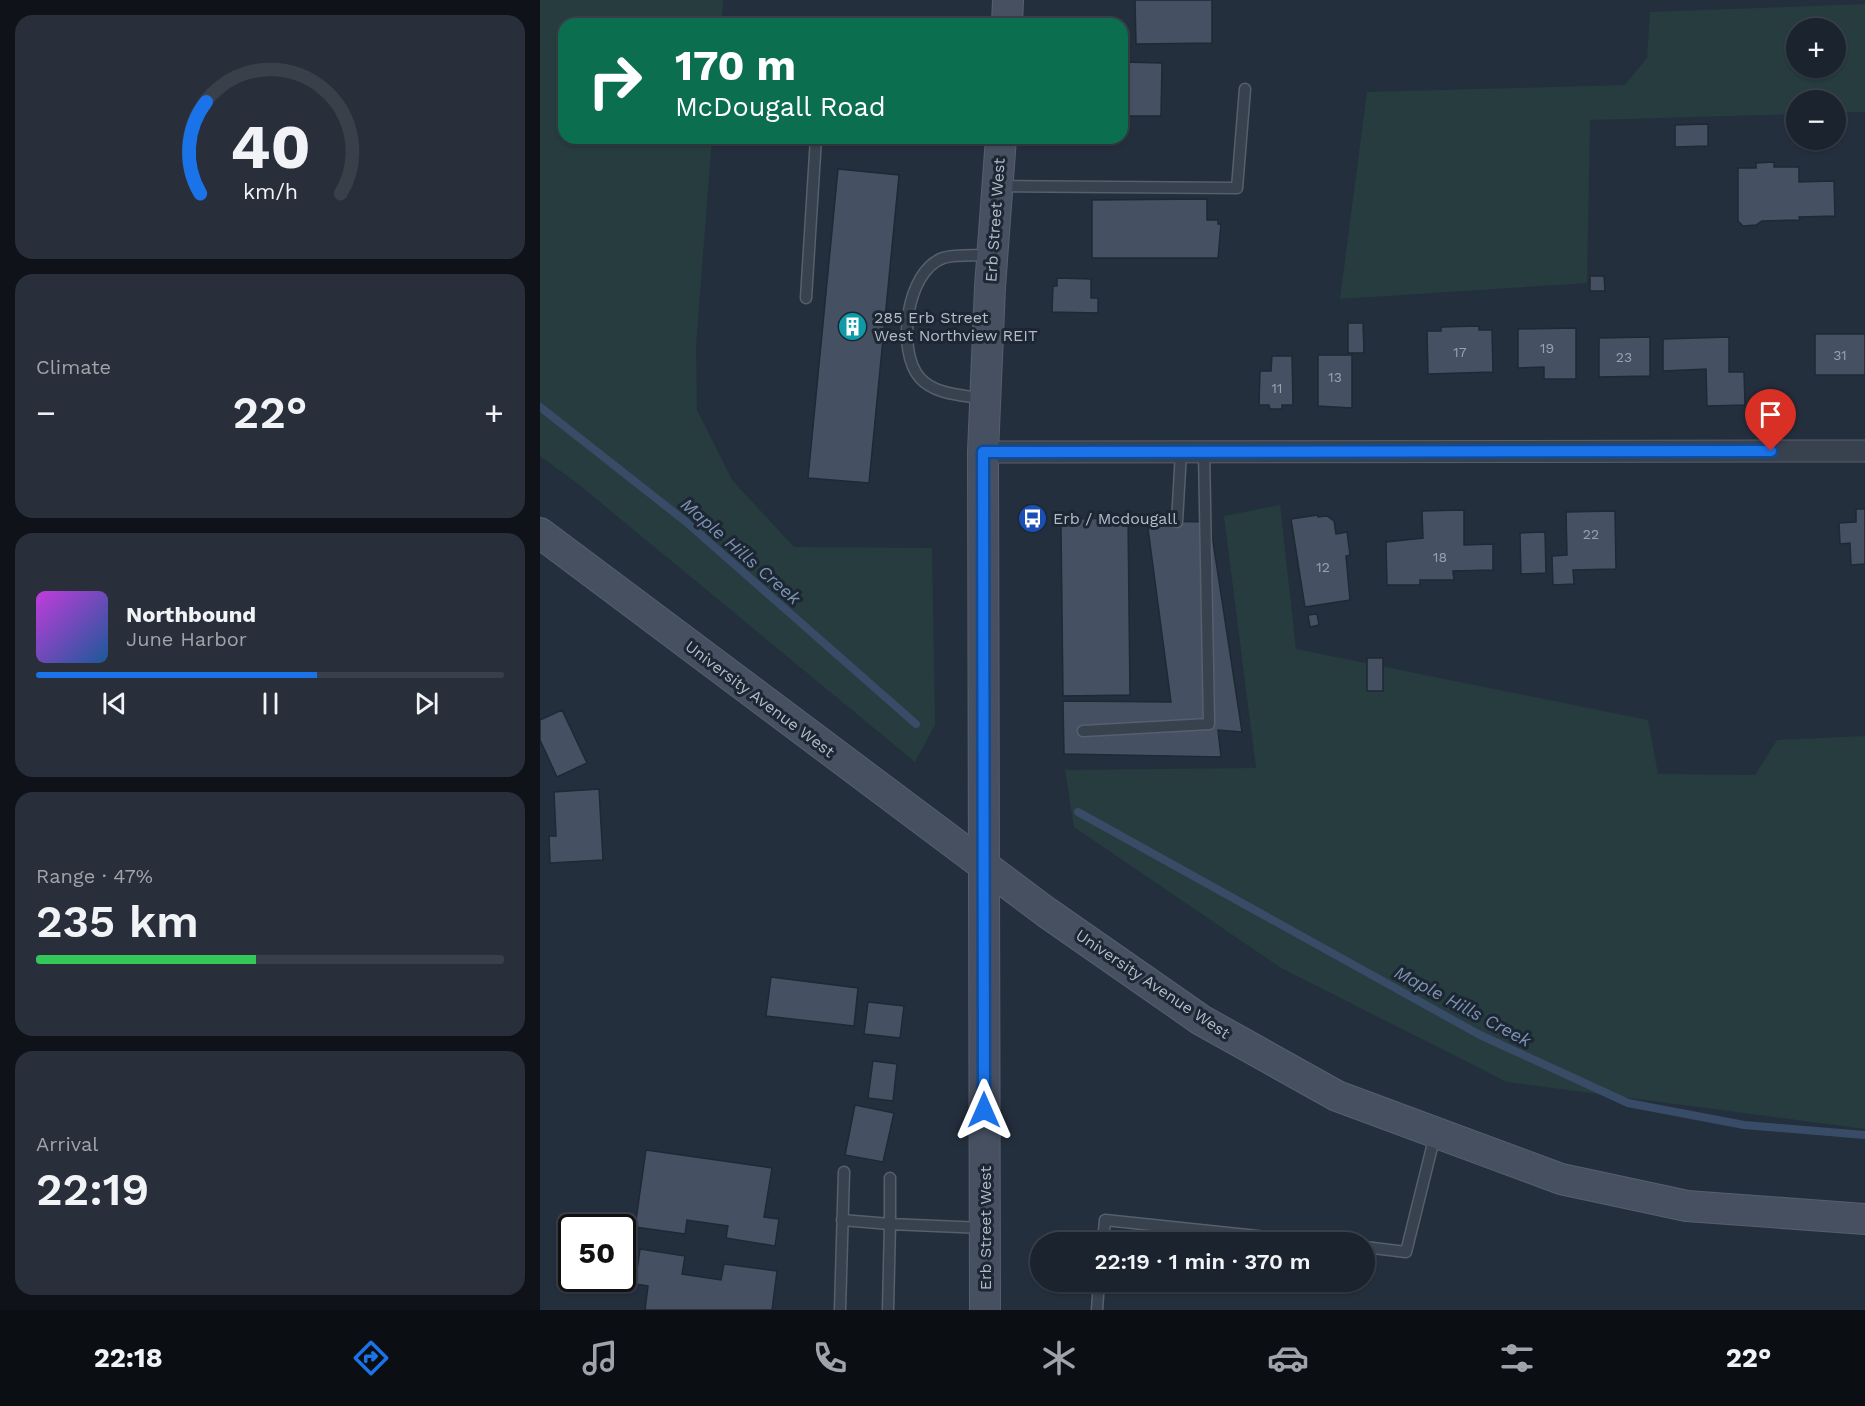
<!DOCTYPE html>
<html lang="en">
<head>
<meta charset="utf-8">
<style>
  body { margin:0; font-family:"Work Sans",sans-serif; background:#282f3a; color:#f1f3f6; height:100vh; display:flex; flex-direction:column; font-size:22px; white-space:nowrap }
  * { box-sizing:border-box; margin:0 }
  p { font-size:20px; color:#a0a4aa }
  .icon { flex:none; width:33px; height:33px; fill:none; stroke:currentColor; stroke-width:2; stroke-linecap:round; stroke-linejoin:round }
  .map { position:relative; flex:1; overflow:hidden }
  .side { display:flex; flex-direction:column; gap:15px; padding:15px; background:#0f1319; width:540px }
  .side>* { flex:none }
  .hud { position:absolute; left:18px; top:18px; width:570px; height:126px; border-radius:18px; box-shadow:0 2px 4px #0004,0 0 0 2px #39404a; background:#0b6e4f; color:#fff; overflow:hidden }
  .fabs { position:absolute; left:1246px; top:18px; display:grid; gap:12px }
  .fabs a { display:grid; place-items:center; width:60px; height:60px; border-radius:50%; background:#1b232e; box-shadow:0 2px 4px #0004,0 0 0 2px #39404a; font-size:30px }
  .speed { position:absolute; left:18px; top:1214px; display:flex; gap:12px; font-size:30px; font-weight:700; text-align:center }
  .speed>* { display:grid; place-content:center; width:78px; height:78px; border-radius:50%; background:#1b232e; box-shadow:0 2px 4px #0004,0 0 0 2px #39404a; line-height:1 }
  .speed .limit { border:3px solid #111; border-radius:9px; background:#fff; color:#111 }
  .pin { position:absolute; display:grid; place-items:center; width:51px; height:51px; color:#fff; margin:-62px -26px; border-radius:50% 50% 50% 0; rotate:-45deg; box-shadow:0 0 6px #0007 }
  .pin .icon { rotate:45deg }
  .me { position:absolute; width:66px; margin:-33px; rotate:0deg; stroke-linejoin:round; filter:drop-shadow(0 0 4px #0008) }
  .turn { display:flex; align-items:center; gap:21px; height:126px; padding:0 18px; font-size:27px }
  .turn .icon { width:78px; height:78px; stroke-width:2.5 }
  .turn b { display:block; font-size:42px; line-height:51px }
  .big { font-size:45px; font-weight:600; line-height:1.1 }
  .side .card { flex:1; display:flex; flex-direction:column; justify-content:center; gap:9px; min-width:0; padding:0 21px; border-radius:18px; background:#282f3a }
  .side .dial { align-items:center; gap:0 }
  .dial svg { height:156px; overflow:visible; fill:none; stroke:#39404a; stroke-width:7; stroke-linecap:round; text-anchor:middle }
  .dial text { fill:#f1f3f6; stroke:none }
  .song { display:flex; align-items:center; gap:18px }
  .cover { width:72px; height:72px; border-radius:9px; background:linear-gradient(135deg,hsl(290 70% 55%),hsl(210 70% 35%)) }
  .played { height:6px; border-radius:3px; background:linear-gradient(90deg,#1a73e8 60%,#39404a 60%) }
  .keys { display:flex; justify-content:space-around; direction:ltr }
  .heat { display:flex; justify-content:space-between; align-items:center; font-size:33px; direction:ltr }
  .charge { height:9px; border-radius:4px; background:linear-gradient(90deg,#34c759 47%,#39404a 0) }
  .trip { position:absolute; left:490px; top:1232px; width:345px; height:60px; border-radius:30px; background:#1b232e; box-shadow:0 2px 4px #0004,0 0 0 2px #39404a; font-weight:600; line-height:60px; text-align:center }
  .tabs { display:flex; height:96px; justify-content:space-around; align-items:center; background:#0b0e12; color:#a0a4aa }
  .tabs .icon { width:42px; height:42px }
  .tabs .current { color:#1a73e8 }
  .tabs b { font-size:27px; color:#f1f3f6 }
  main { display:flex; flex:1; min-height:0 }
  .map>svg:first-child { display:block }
</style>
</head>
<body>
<main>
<section class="side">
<div class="card dial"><svg viewBox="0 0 100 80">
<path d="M14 69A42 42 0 1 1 86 69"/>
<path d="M14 69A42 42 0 0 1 17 22" stroke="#1a73e8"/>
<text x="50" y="56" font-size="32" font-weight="700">40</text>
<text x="50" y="72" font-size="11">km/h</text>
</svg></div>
<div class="card"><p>Climate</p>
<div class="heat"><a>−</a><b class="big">22°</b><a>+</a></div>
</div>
<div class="card">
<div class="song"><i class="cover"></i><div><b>Northbound</b><p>June Harbor</p></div></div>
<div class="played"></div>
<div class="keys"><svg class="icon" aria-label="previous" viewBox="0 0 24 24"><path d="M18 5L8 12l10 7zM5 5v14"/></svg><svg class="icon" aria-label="pause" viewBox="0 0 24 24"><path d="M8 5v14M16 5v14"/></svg><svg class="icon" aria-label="next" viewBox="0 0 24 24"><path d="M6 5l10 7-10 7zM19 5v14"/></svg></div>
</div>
<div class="card"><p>Range · 47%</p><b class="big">235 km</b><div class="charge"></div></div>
<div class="card"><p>Arrival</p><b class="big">22:19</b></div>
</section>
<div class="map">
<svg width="1325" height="1310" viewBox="0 0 1325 1310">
  <rect width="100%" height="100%" fill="#242f3e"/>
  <!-- green -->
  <path fill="#263c3f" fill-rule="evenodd" d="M0 0H183L181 24H24V138H172L156 345 157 410 192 480 254 547 392 548 395 725 375 762 37 483 0 456Z
    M1325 4V112H1296V100H1257V114L1050 120 1047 283 800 299 827 92 1085 85 1107 58 1110 12ZM1257 28H1296V68H1257Z
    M740 505 756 649 1108 720 1118 774 1215 775 1237 740 1325 736V1129L967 1082 741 968 534 827 525 770 716 768 684 516Z"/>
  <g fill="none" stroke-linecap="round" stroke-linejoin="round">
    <!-- stream -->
    <path stroke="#394c67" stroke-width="8" d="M0 407 145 521 376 724
      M538 812 940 1035 1088 1103 1204 1125 1325 1135"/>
  </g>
  <!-- building -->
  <path fill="#455162" stroke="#1f2835" stroke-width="1.5" d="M595 0H672V43L596 44Z
    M582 62 622 63 621 116H582Z
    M1168 124V146L1135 147V125Z
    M1234 162V167H1259V182L1294 181 1295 216 1259 217 1260 220 1222 221 1216 225 1203 226 1198 221V168H1216V163Z
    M298 169 359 175 329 483 268 478Z
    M667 199V220H678V224H681L678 258H552V200Z
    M1050 276H1064L1065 291H1050Z
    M517 278 551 279V298H558V313L512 312 513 286H517Z
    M808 323H823L824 353H808Z
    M939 326V330H952L953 372 888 374 887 331H901V327Z
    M1036 328V379H1004V367L978 368V329Z
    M1275 334H1325V375H1275Z
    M1110 337V376L1059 377V338Z
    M1189 337V372H1204L1205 405 1167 406 1166 369 1123 371V339Z
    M778 355H812V408L778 406Z
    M732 356H752L753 405H742V409H730L729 405H719L720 371H731Z
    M1316 509H1325V564L1311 565 1310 543 1300 544 1299 523 1316 522Z
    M924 510V545L953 544V570L913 571 914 580H880V585H847L846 542 883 538 882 511Z
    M1075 511 1076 569 1033 570 1034 584 1013 585 1012 556 1027 555 1026 512Z
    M778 515V517L787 516 794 521 796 534 807 532 810 555 806 556 810 600 765 607 751 519Z
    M588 518 590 695 523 696 521 527 529 519Z
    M607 521 670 522 702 732 678 730 681 757 524 754 523 701 631 702Z
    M1005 532 1006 573 981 574 980 533Z
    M777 614 779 625 770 627 768 615Z
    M827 658H843V691H827Z
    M22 710 47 763 17 777 0 740V720Z
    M59 789 63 860 10 863 9 836H16L14 792Z
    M231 977 318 988 314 1026 226 1016Z
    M328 1002 364 1006 360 1038 324 1034Z
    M333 1061 357 1064 353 1101 328 1098Z
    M315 1105 354 1113 343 1162 305 1155Z
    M106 1150 232 1168 224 1217 239 1219 235 1246 186 1238 188 1226 147 1220 145 1234 95 1227Z
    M100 1249 145 1256 142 1274 181 1280 184 1264 237 1271 232 1310H105L108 1286 95 1284Z"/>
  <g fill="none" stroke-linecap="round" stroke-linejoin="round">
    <defs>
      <path id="lane" d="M459 186 697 188 705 89
        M266 298 276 138
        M445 399C423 395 395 395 380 378 356 351 366 271 403 258 416 254 436 256 449 255
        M637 522 641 452
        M543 731 669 724 664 451
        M302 1220 350 1224V1178
        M563 1242 565 1220 775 1242
        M825 1247 866 1252 895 1135
        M300 1310 304 1172
        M348 1310 350 1224 443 1228
        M557 1310 559 1281"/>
      <path id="street" d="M443 452 1325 451"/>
      <path id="secondary" d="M467 24 468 0
        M0 533 506 912 661 1020 797 1096 1021 1179 1147 1206 1325 1219
        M445 1310 443 452 450 287 461 138"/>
    </defs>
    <!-- lane casing -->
    <use href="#lane" stroke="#565f6c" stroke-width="13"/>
    <!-- street casing -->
    <use href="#street" stroke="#565f6c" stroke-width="23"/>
    <!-- secondary casing -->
    <use href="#secondary" stroke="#565f6c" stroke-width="32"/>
    <!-- lane -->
    <use href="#lane" stroke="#38414e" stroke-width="10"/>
    <!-- street -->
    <use href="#street" stroke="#38414e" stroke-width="21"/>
    <!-- secondary -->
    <use href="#secondary" stroke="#465061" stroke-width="30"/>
  </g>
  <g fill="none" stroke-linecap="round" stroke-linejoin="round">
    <defs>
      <path id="route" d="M444 1110 443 452 1231 451"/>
    </defs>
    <!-- route casing -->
    <use href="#route" stroke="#114b97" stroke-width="15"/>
    <!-- route -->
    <use href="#route" stroke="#1a73e8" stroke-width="10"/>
  </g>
  <!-- icons -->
  <defs>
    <symbol id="building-disc" viewBox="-11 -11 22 22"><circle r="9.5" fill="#0f9aa8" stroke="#1d2633"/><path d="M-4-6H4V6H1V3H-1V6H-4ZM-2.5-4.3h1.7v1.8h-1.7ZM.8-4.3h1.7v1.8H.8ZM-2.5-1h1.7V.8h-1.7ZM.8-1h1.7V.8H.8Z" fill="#fff"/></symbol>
    <symbol id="bus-disc" viewBox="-11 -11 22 22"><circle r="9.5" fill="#1a4fb4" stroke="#1d2633"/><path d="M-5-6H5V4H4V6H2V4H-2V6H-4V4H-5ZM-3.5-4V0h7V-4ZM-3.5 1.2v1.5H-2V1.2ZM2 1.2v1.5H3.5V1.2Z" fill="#fff"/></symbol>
  </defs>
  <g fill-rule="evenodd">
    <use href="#building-disc" x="296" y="310" width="33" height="33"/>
    <use href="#bus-disc" x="476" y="502" width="33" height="33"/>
  </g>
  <g text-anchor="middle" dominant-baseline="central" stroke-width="6" stroke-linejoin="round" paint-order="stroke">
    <!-- number labels -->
    <g font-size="14" fill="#98a1af">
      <text x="1007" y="348">19</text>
      <text x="920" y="352">17</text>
      <text x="1300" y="355">31</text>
      <text x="1084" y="357">23</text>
      <text x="795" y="377">13</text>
      <text x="737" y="388">11</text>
      <text x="1051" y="534">22</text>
      <text x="900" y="557">18</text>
      <text x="783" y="567">12</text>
    </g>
    <!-- street labels -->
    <g font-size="16" fill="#b4bcc9" stroke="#1d2633">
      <text transform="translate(455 220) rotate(-86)">Erb Street West</text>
      <text transform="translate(220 699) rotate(37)">University Avenue West</text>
      <text transform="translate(613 984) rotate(34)">University Avenue West</text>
      <text transform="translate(445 1228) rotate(-90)">Erb Street West</text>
    </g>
    <!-- poi labels -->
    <g font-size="16" fill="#b4bcc9" stroke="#1d2633" text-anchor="start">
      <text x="334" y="317">285 Erb Street<tspan x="334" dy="18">West Northview REIT</tspan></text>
      <text x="513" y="518">Erb / Mcdougall</text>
    </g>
    <!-- water labels -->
    <g font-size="18" font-style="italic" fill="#7c92b1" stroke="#1d2633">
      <text transform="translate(201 551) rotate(41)">Maple Hills Creek</text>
      <text transform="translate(923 1006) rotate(28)">Maple Hills Creek</text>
    </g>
  </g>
</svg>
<div class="fabs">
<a>+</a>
<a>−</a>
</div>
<div class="speed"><div class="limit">50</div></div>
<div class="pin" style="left:1231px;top:451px;background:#d93025"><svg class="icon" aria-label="arrive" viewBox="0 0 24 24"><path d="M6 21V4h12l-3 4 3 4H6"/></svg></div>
<svg class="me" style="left:444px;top:1110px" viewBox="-20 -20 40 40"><path d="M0-17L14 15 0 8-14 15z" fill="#1a73e8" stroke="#fff" stroke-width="4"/></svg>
<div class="trip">22:19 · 1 min · 370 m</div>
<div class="hud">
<div class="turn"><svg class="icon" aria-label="right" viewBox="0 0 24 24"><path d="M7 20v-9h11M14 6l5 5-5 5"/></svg><div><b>170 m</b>McDougall Road</div></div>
</div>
</div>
</main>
<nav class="tabs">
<b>22:18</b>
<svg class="icon current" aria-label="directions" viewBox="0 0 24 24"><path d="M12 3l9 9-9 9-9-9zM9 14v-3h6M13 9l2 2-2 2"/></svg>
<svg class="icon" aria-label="music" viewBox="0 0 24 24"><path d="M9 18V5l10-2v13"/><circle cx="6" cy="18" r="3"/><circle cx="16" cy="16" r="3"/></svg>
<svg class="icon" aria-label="phone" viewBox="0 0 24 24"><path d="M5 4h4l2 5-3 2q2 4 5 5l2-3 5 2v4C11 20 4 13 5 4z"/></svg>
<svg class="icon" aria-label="climate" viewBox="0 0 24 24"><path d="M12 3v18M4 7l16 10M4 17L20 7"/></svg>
<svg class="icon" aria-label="car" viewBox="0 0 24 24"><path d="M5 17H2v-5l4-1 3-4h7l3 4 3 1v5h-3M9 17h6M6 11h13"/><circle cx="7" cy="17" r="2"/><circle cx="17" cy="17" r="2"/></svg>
<svg class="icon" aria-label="filters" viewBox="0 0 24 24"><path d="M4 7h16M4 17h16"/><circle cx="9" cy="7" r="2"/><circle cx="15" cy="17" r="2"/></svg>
<b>22°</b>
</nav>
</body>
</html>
